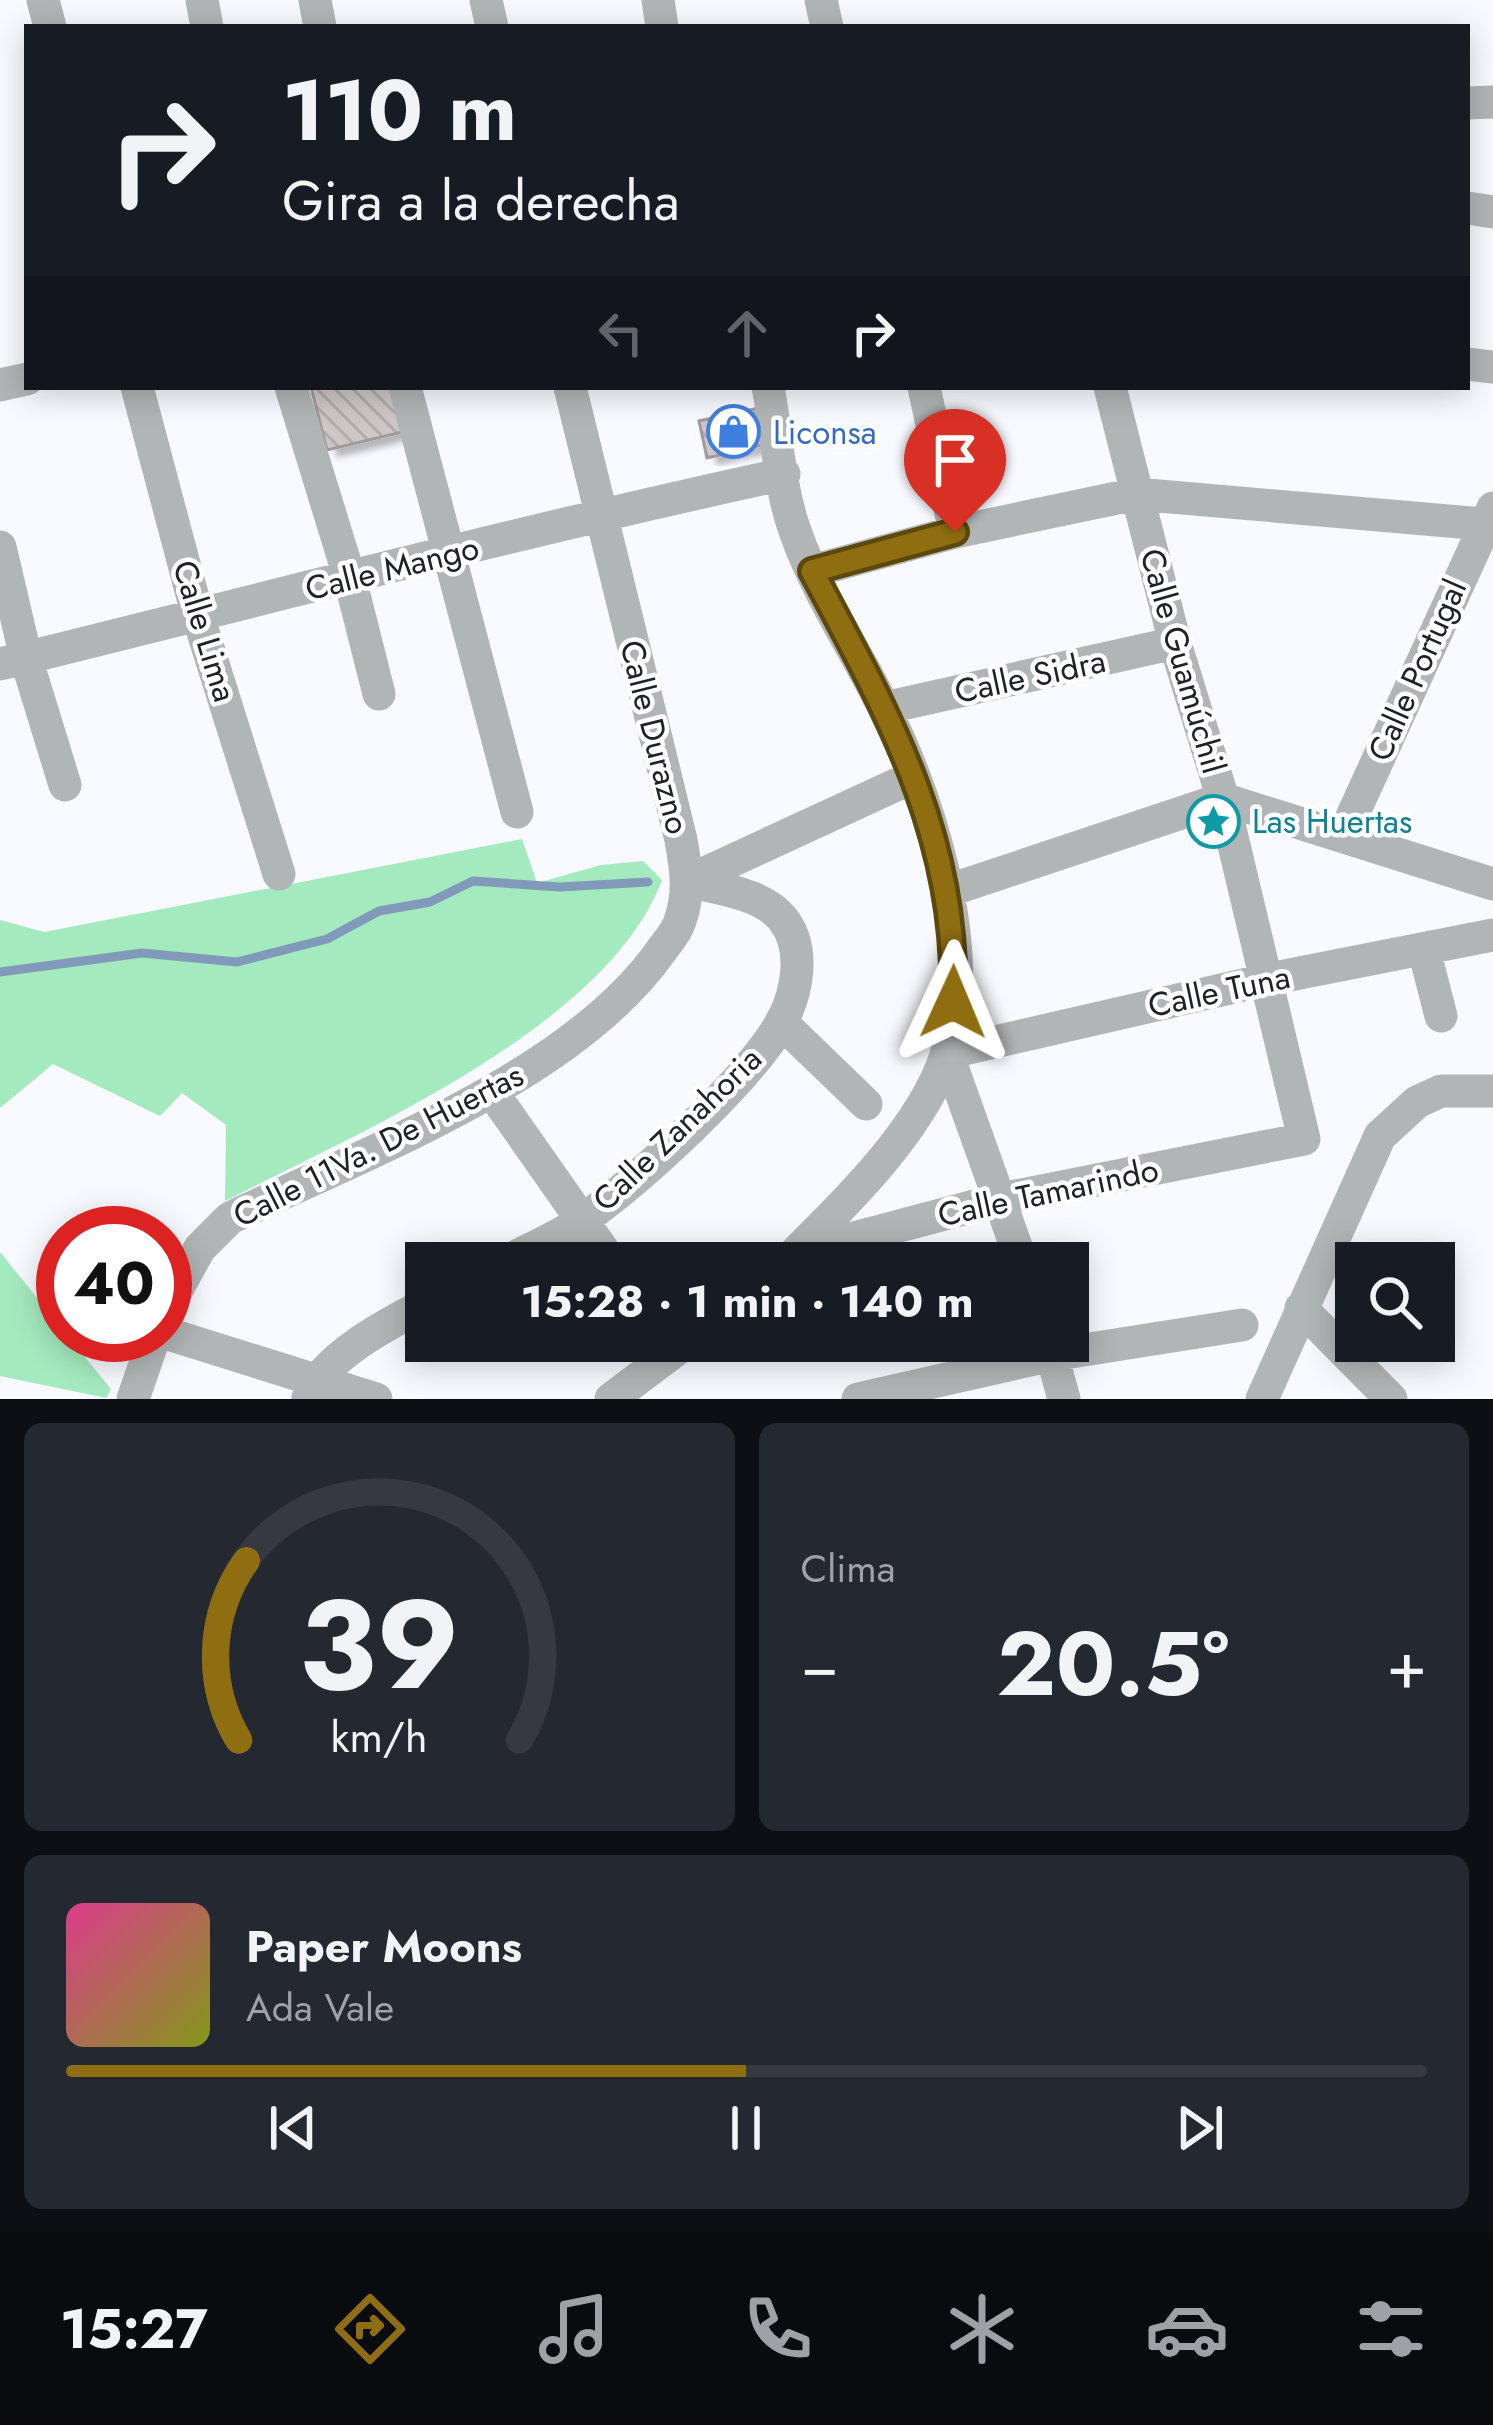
<!DOCTYPE html>
<html lang="es">
<head>
<meta charset="utf-8">
<style>
  body { margin:0; font-family:Jost,sans-serif; background:#242831; color:#f1f3f6; height:100vh; display:flex; flex-direction:column; font-size:45px; white-space:nowrap }
  * { box-sizing:border-box; margin:0 }
  p { font-size:39px; color:#9ea1a6 }
  .icon { flex:none; width:66px; height:66px; fill:none; stroke:currentColor; stroke-width:2; stroke-linecap:round; stroke-linejoin:round }
  .map { position:relative; height:1399px; overflow:hidden }
  .details { display:flex; flex-direction:column; gap:24px; padding:24px; background:#0d0f14; flex:1 }
  .details>* { flex:none }
  .hud { position:absolute; left:24px; top:24px; width:1446px; height:366px; border-radius:0px; box-shadow:0 6px 30px #0003; background:#171b24; color:#f1f3f6; overflow:hidden }
  .fabs { position:absolute; left:1335px; top:1242px; display:grid; gap:24px }
  .fabs a { display:grid; place-items:center; width:120px; height:120px; border-radius:0px; background:#171b24; box-shadow:0 6px 30px #0003; font-size:60px }
  .speed { position:absolute; left:36px; top:1206px; display:flex; gap:24px; font-size:60px; font-weight:700; text-align:center }
  .speed>* { display:grid; place-content:center; width:156px; height:156px; border-radius:50%; background:#171b24; box-shadow:0 6px 30px #0003; line-height:1 }
  .speed .limit { border:18px solid #d22; background:#fff; color:#111 }
  .pin { position:absolute; display:grid; place-items:center; width:102px; height:102px; color:#fff; margin:-123px -51px; border-radius:50% 50% 50% 0; rotate:-45deg; box-shadow:0 0 12px #0007 }
  .pin .icon { rotate:45deg }
  .me { position:absolute; width:132px; margin:-66px; rotate:1deg; stroke-linejoin:round; filter:drop-shadow(0 0 9px #0008) }
  .turn { display:flex; align-items:center; gap:42px; height:252px; padding:0 60px; font-size:54px }
  .turn .icon { width:156px; height:156px; stroke-width:2.5 }
  .turn b { display:block; font-size:84px; line-height:102px }
  .lanes { display:flex; align-items:center; height:114px; padding:0 60px; background:#0003; justify-content:center; gap:60px; direction:ltr }
  .lanes .off { opacity:.35 }
  .big { font-size:90px; font-weight:700; line-height:1.1 }
  .details .card { flex:1; display:flex; flex-direction:column; justify-content:center; gap:18px; min-width:0; padding:0 42px; border-radius:18px; background:#242831 }
  .details .dial { align-items:center; gap:0 }
  .dial svg { height:312px; overflow:visible; fill:none; stroke:#363941; stroke-width:7; stroke-linecap:round; text-anchor:middle }
  .dial text { fill:#f1f3f6; stroke:none }
  .song { display:flex; align-items:center; gap:36px }
  .cover { width:144px; height:144px; border-radius:18px; background:linear-gradient(135deg,hsl(330 70% 55%),hsl(70 70% 35%)) }
  .played { height:12px; border-radius:6px; background:linear-gradient(90deg,#8f6e12 50%,#363941 50%) }
  .keys { display:flex; justify-content:space-around; direction:ltr }
  .heat { display:flex; justify-content:space-between; align-items:center; font-size:66px; direction:ltr }
  .details .tiles { flex:1; display:grid; gap:24px; grid-template-columns:1fr 1fr }
  .card:last-child { grid-column:span 2 }
  .trip { position:absolute; left:405px; top:1242px; width:684px; height:120px; border-radius:0px; background:#171b24; box-shadow:0 6px 30px #0003; font-weight:700; line-height:120px; text-align:center }
  .dock { display:flex; height:192px; justify-content:space-around; align-items:center; background:#090b0e; color:#9ea1a6 }
  .dock .icon { width:84px; height:84px }
  .dock .current { color:#8f6e12 }
  .dock b { font-size:54px; color:#f1f3f6 }
  .map>svg:first-child { display:block }
</style>
</head>
<body>
<div class="map">
<svg width="1493" height="1399" viewBox="0 0 1493 1399">
  <defs>
    <pattern id="building-back-hatch" width="6" height="6" patternUnits="userSpaceOnUse" patternTransform="scale(3)"><rect width="6" height="6" fill="#cec7c7"/><path d="M-1 5l2 2M0 0l6 6M5-1l2 2" fill="none" stroke="#b1abab"/></pattern>
    <filter id="shadow"><feDropShadow dx="11" dy="6" stdDeviation="3" flood-color="#0004"/></filter>
  </defs>
  <rect width="100%" height="100%" fill="#f9faff"/>
  <!-- green -->
  <path fill="#a4eabf" d="M522 839 537 883 601 865 643 861 662 880C607 1027 358 1133 225 1201L226 1125 182 1093 160 1116 53 1064 0 1108V920L44 932Z
    M0 1252 63 1330V1335H67L111 1389 106 1398 0 1376Z"/>
  <g fill="none" stroke-linecap="round" stroke-linejoin="round">
    <!-- stream -->
    <path stroke="#829ab9" stroke-width="9" d="M0 972 142 953 237 962 327 939 379 911 430 902 473 881 560 887 648 882"/>
  </g>
  <!-- building -->
  <path fill="url(#building-back-hatch)" stroke="#a19a9a" stroke-width="3" filter="url(#shadow)" d="M311 387H401L411 430 327 450Z
    M763 407 770 443 707 458 699 421Z"/>
  <g fill="none" stroke-linecap="round" stroke-linejoin="round">
    <!-- minor -->
    <path stroke="#b2b5b6" stroke-width="33" d="M43 0 50 27
      M202 0 207 27
      M315 0 320 27
      M486 0 492 27
      M658 0 662 27
      M821 0 827 27
      M1467 103 1493 102
      M1467 208 1493 212
      M1467 364 1493 367
      M0 385 27 379
      M137 387 197 613 279 874
      M291 387 350 579 379 694
      M405 387 517 812
      M768 387C777 434 779 486 795 531 816 591 853 646 881 702 929 796 979 950 946 1055 924 1125 850 1199 798 1250
      M924 387 955 532
      M0 547 26 658 65 785
      M812 571 955 532 1136 494 1483 524 1493 530
      M0 664C261 600 521 531 784 474
      M884 708 1175 643
      M1223 799 1493 884
      M1344 834 1493 508
      M688 881 913 777
      M947 891 1223 799
      M1424 950 1441 1016
      M781 1022 866 1104
      M492 1092 612 1263
      M794 1254 1001 1199 1304 1139 1223 799 1175 643 1110 387
      M503 1263C529 1249 560 1237 584 1219 640 1179 748 1081 781 1023 798 992 806 947 782 918 761 893 718 889 688 881
      M1022 1263 947 1053 1269 979 1493 935
      M1301 1308 1391 1399
      M165 1311 200 1248 230 1218C366 1152 572 1077 661 951 667 942 677 932 680 921 690 893 686 868 681 840L570 387
      M165 1333 376 1399
      M1048 1341 1064 1399
      M308 1398C323 1357 389 1323 426 1304
      M133 1399 155 1335
      M611 1399 688 1341
      M858 1399 1052 1355 1242 1325
      M1262 1399 1380 1136 1417 1102 1441 1091H1493"/>
  </g>
  <g fill="none" stroke-linecap="round" stroke-linejoin="round">
    <defs>
      <path id="route" d="M953 1002C959 837 887 712 812 571L955 532"/>
    </defs>
    <!-- route casing -->
    <use href="#route" stroke="#5d480c" stroke-width="30"/>
    <!-- route -->
    <use href="#route" stroke="#8f6e12" stroke-width="21"/>
  </g>
  <!-- icons -->
  <defs>
    <symbol id="shop-ring" viewBox="-11 -11 22 22"><circle r="9.5" fill="#fff" stroke="#3f7fe0" stroke-width="1.5"/><path d="M-5-2.5h2.3a2.7 3.5 0 0 1 5.4 0H5L5.5 6h-11ZM-1.5-2.5h3a1.5 2.3 0 0 0-3 0Z" fill="#3f7fe0"/></symbol>
    <symbol id="sight-ring" viewBox="-11 -11 22 22"><circle r="9.5" fill="#fff" stroke="#0f9aa8" stroke-width="1.5"/><path d="M0-6L1.8-2.2L6-1.7L2.9 1.2L3.7 5.4L0 3.3L-3.7 5.4L-2.9 1.2L-6-1.7L-1.8-2.2Z" fill="#0f9aa8"/></symbol>
  </defs>
  <g fill-rule="evenodd">
    <use href="#shop-ring" x="704" y="402" width="59" height="59"/>
    <use href="#sight-ring" x="1184" y="792" width="59" height="59"/>
  </g>
  <g text-anchor="middle" dominant-baseline="central" stroke-width="9" stroke-linejoin="round" paint-order="stroke">
    <!-- shop labels -->
    <g font-size="33" fill="#366cbe" stroke="#fff" text-anchor="start">
      <text x="773" y="432">Liconsa</text>
    </g>
    <!-- street labels -->
    <g font-size="33" fill="#212224" stroke="#fff">
      <text transform="translate(392 568) rotate(-14)">Calle Mango</text>
      <text transform="translate(205 631) rotate(73)">Calle Lima</text>
      <text transform="translate(1183 661) rotate(74)">Calle Guamúchil</text>
      <text transform="translate(1417 670) rotate(-66)">Calle Portugal</text>
      <text transform="translate(1030 676) rotate(-12)">Calle Sidra</text>
      <text transform="translate(655 737) rotate(76)">Calle Durazno</text>
      <text transform="translate(1219 991) rotate(-12)">Calle Tuna</text>
      <text transform="translate(677 1129) rotate(-44)">Calle Zanahoria</text>
      <text transform="translate(378 1145) rotate(-27)">Calle 11Va. De Huertas</text>
      <text transform="translate(1048 1192) rotate(-12)">Calle Tamarindo</text>
    </g>
    <!-- culture labels -->
    <g font-size="33" fill="#0d838f" stroke="#fff" text-anchor="start">
      <text x="1252" y="821">Las Huertas</text>
    </g>
  </g>
</svg>
<div class="fabs">
<a><svg class="icon" aria-label="search" viewBox="0 0 24 24"><circle cx="10" cy="10" r="6"/><path d="M15 15l6 6"/></svg></a>
</div>
<div class="speed"><div class="limit">40</div></div>
<div class="pin" style="left:955px;top:532px;background:#d93025"><svg class="icon" aria-label="arrive" viewBox="0 0 24 24"><path d="M6 21V4h12l-3 4 3 4H6"/></svg></div>
<svg class="me" style="left:953px;top:1002px" viewBox="-20 -20 40 40"><path d="M0-17L14 15 0 8-14 15z" fill="#8f6e12" stroke="#fff" stroke-width="4"/></svg>
<div class="trip">15:28 · 1 min · 140 m</div>
<div class="hud">
<div class="turn"><svg class="icon" aria-label="right" viewBox="0 0 24 24"><path d="M7 20v-9h11M14 6l5 5-5 5"/></svg><div><b>110 m</b>Gira a la derecha</div></div>
<div class="lanes"><svg class="icon off" aria-label="left" viewBox="0 0 24 24"><path d="M17 20v-9H6M10 6l-5 5 5 5"/></svg><svg class="icon off" aria-label="ahead" viewBox="0 0 24 24"><path d="M12 20V5M6 11l6-6 6 6"/></svg><svg class="icon" aria-label="right" viewBox="0 0 24 24"><path d="M7 20v-9h11M14 6l5 5-5 5"/></svg></div>
</div>
</div>
<section class="details">
<div class="tiles">
<div class="card dial"><svg viewBox="0 0 100 80">
<path d="M14 69A42 42 0 1 1 86 69"/>
<path d="M14 69A42 42 0 0 1 16 23" stroke="#8f6e12"/>
<text x="50" y="56" font-size="32" font-weight="700">39</text>
<text x="50" y="72" font-size="11">km/h</text>
</svg></div>
<div class="card"><p>Clima</p>
<div class="heat"><a>−</a><b class="big">20.5°</b><a>+</a></div>
</div>
<div class="card">
<div class="song"><i class="cover"></i><div><b>Paper Moons</b><p>Ada Vale</p></div></div>
<div class="played"></div>
<div class="keys"><svg class="icon" aria-label="previous" viewBox="0 0 24 24"><path d="M18 5L8 12l10 7zM5 5v14"/></svg><svg class="icon" aria-label="pause" viewBox="0 0 24 24"><path d="M8 5v14M16 5v14"/></svg><svg class="icon" aria-label="next" viewBox="0 0 24 24"><path d="M6 5l10 7-10 7zM19 5v14"/></svg></div>
</div>
</div>
</section>
<nav class="dock">
<b>15:27</b>
<svg class="icon current" aria-label="directions" viewBox="0 0 24 24"><path d="M12 3l9 9-9 9-9-9zM9 14v-3h6M13 9l2 2-2 2"/></svg>
<svg class="icon" aria-label="music" viewBox="0 0 24 24"><path d="M9 18V5l10-2v13"/><circle cx="6" cy="18" r="3"/><circle cx="16" cy="16" r="3"/></svg>
<svg class="icon" aria-label="phone" viewBox="0 0 24 24"><path d="M5 4h4l2 5-3 2q2 4 5 5l2-3 5 2v4C11 20 4 13 5 4z"/></svg>
<svg class="icon" aria-label="climate" viewBox="0 0 24 24"><path d="M12 3v18M4 7l16 10M4 17L20 7"/></svg>
<svg class="icon" aria-label="car" viewBox="0 0 24 24"><path d="M5 17H2v-5l4-1 3-4h7l3 4 3 1v5h-3M9 17h6M6 11h13"/><circle cx="7" cy="17" r="2"/><circle cx="17" cy="17" r="2"/></svg>
<svg class="icon" aria-label="filters" viewBox="0 0 24 24"><path d="M4 7h16M4 17h16"/><circle cx="9" cy="7" r="2"/><circle cx="15" cy="17" r="2"/></svg>
</nav>
</body>
</html>
